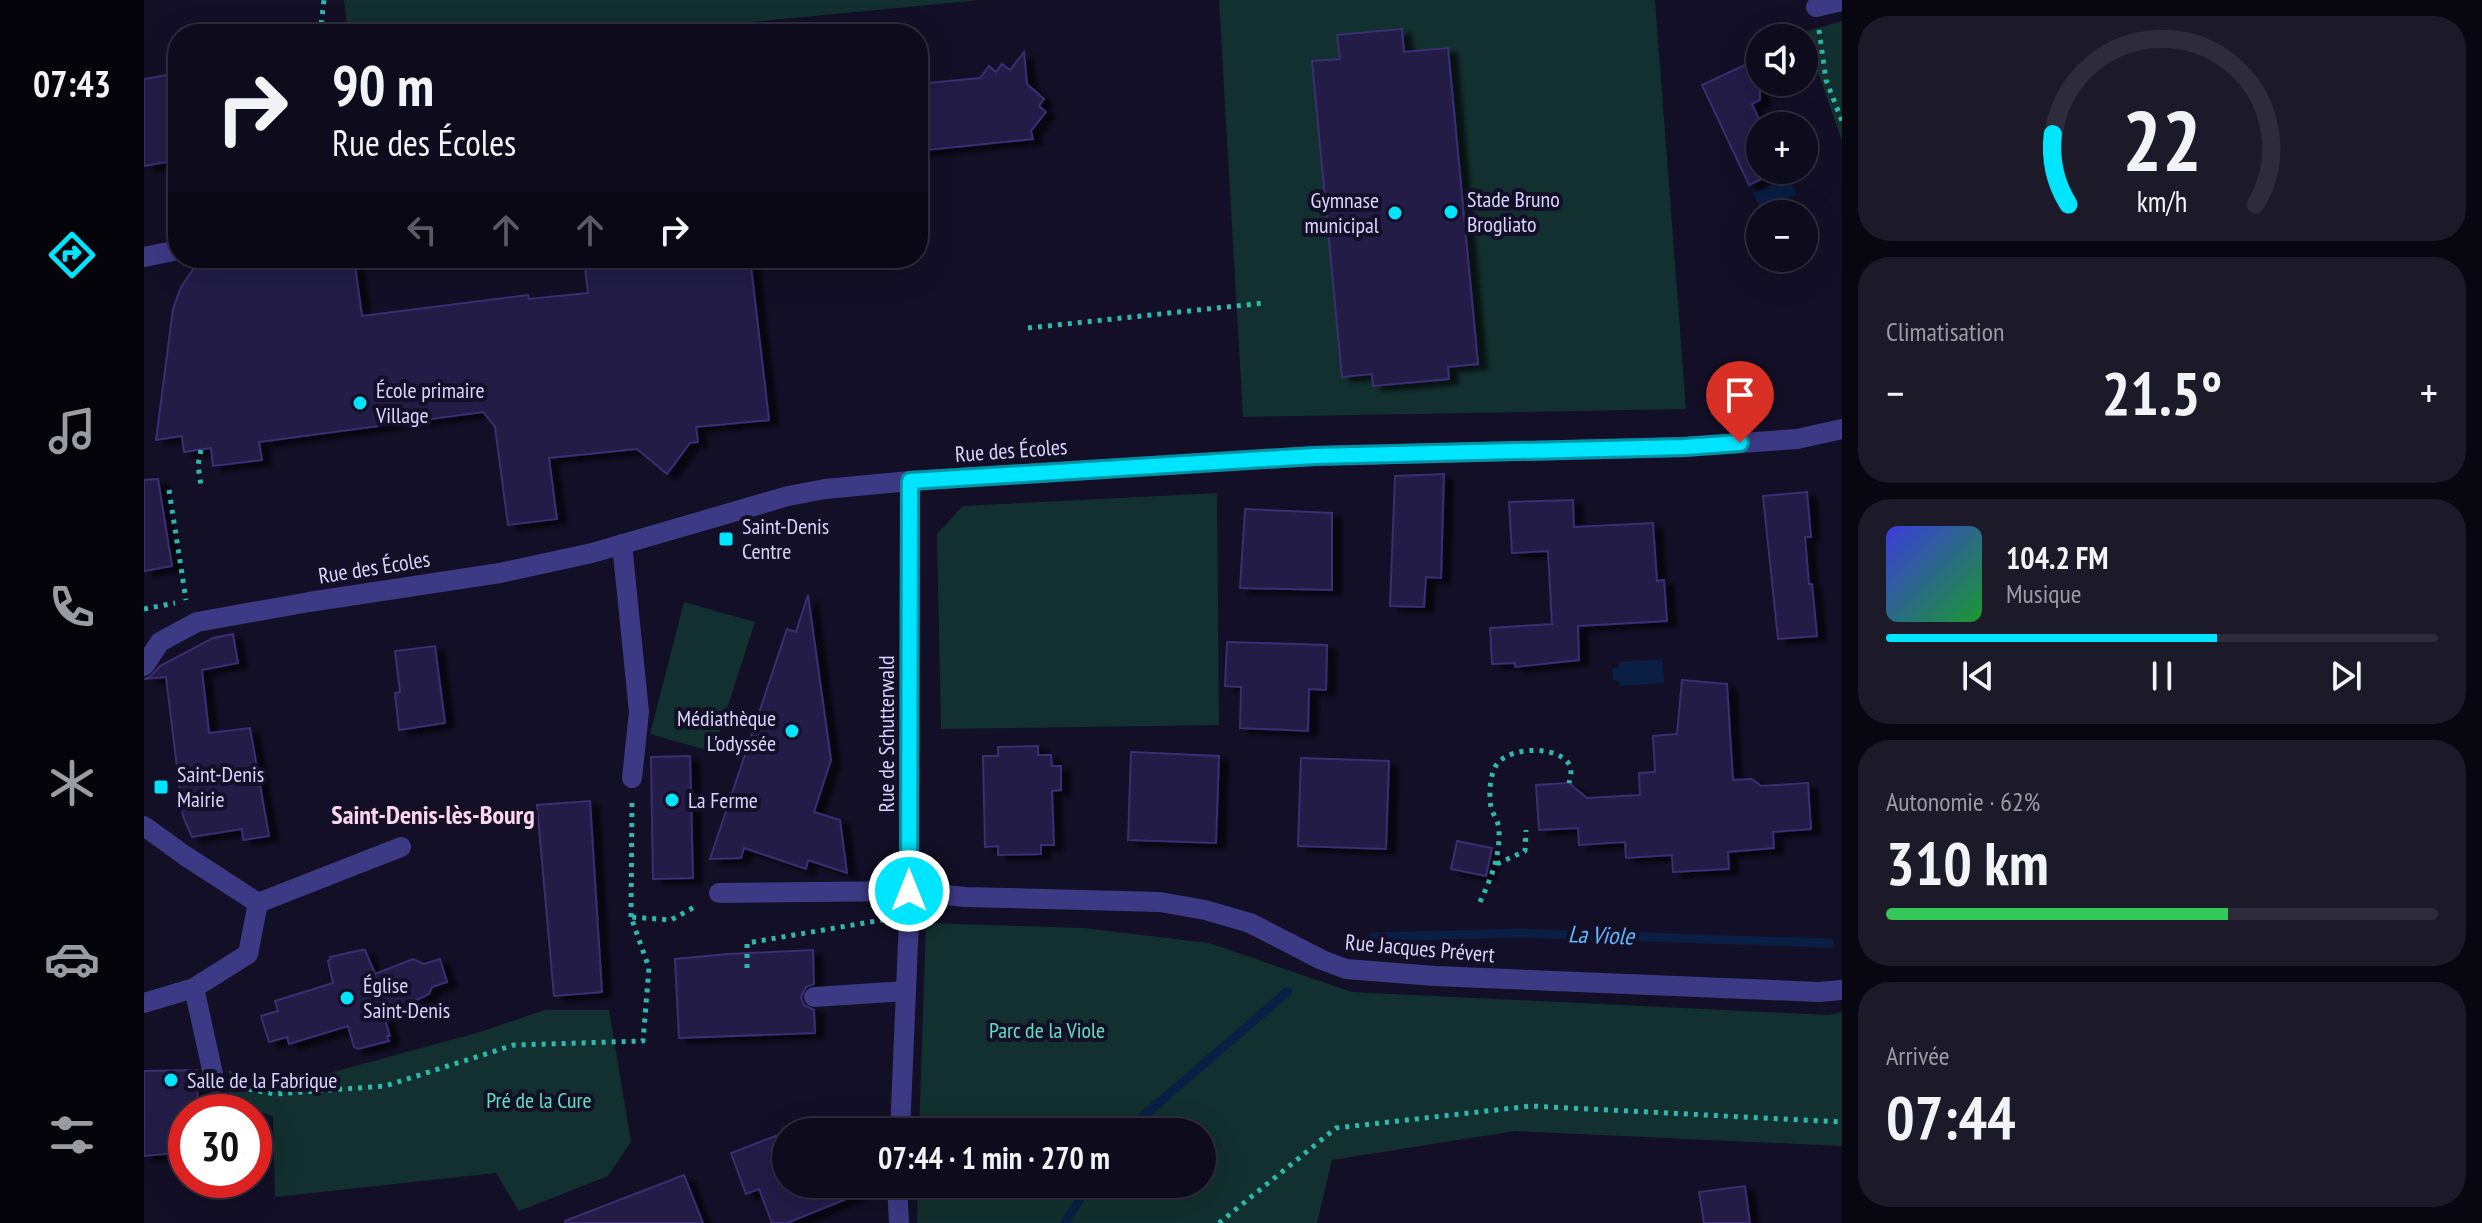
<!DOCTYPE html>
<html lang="fr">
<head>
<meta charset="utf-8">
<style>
  body { margin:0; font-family:"PT Sans Narrow",sans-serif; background:#1c1929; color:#f1f3f6; height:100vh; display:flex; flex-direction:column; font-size:30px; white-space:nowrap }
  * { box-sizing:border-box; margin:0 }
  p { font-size:26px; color:#9b9ba3 }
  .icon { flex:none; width:44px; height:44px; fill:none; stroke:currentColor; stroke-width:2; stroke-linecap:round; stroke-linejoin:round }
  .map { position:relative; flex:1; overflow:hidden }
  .sheet { display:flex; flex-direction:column; gap:16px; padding:16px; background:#08060f; width:640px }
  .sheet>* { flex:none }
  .guide { position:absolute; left:24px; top:24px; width:760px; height:244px; border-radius:32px; box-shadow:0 8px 32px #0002,0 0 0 2px #2e2b3b; background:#0e0b1c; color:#f1f3f6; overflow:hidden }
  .buttons { position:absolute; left:1602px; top:24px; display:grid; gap:16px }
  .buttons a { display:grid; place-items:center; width:72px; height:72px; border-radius:50%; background:#0e0b1c; box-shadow:0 8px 32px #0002,0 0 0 2px #2e2b3b; font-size:40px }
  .speed { position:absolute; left:24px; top:1094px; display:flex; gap:16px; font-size:40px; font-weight:700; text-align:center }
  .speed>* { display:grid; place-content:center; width:104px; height:104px; border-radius:50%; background:#0e0b1c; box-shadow:0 8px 32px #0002,0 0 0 2px #2e2b3b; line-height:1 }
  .speed .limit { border:12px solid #d22; background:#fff; color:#111 }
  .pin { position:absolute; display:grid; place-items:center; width:68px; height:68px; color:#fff; margin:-82px -34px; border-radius:50% 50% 50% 0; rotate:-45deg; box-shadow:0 0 8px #0007 }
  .pin .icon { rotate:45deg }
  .me { position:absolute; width:88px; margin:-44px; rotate:0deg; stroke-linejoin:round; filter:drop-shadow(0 0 6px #0008) }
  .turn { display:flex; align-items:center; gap:28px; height:168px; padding:0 32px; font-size:36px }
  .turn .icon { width:104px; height:104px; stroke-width:2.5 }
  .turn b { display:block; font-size:56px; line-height:68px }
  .lanes { display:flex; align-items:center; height:76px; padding:0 32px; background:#0003; justify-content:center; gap:40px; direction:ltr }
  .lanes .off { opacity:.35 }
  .big { font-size:60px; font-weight:600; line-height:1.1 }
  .sheet .card { flex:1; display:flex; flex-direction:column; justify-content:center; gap:12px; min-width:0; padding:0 28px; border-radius:32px; background:#1c1929 }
  .sheet .dial { align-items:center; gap:0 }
  .dial svg { height:208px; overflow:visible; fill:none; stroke:#2e2b3b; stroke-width:7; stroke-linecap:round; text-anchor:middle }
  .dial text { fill:#f1f3f6; stroke:none }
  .song { display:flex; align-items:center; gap:24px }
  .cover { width:96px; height:96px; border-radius:12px; background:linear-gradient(135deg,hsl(240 70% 55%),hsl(130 70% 35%)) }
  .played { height:8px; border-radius:4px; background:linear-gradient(90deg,#00e5ff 60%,#2e2b3b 60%) }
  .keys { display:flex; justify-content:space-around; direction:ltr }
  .heat { display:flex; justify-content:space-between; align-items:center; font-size:44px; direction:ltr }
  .charge { height:12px; border-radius:6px; background:linear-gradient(90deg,#34c759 62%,#2e2b3b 0) }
  .trip { position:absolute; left:628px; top:1118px; width:444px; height:80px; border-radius:40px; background:#0e0b1c; box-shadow:0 8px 32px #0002,0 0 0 2px #2e2b3b; font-weight:600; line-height:80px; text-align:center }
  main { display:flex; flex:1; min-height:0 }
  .tab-bar { display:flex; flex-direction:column; width:144px; justify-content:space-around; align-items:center; background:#06040b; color:#9b9ba3 }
  .tab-bar .icon { width:56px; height:56px }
  .tab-bar .selected { color:#00e5ff }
  .tab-bar b { font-size:36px; color:#f1f3f6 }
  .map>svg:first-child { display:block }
</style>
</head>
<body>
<main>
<nav class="tab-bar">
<b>07:43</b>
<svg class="icon selected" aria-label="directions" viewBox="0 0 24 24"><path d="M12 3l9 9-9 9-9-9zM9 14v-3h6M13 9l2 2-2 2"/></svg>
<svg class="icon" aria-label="music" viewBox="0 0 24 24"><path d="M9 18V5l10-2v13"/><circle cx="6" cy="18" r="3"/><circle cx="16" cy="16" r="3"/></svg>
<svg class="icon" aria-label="phone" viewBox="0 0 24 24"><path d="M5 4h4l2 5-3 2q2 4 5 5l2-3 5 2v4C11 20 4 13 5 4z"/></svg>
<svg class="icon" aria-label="climate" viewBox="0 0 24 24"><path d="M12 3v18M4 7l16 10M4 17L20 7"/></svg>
<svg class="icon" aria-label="car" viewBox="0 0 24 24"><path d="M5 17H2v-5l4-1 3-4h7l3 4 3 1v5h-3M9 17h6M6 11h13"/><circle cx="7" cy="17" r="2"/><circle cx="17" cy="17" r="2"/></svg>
<svg class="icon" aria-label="filters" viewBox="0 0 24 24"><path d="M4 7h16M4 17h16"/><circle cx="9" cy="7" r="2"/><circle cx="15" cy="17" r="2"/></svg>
</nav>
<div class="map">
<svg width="1698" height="1223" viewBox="0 0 1698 1223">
  <defs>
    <filter id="shadow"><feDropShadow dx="9" dy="5" stdDeviation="2" flood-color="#0009"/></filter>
  </defs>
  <rect width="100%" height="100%" fill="#130f26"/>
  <!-- green -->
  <path fill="#12302f" d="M200 0H836L483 34H204Z
    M1075 0H1511L1542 409 1099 417Z
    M1698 21V141L1660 32Z
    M1073 493 1075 725 797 729 793 534 819 506Z
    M540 602 611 622 569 752 506 734Z
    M782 923 940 928 1065 943 1208 992 1684 1015 1698 1012V1146L1371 1131 1188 1160 1173 1223H773L774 1184H1058V1132H775Z
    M401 1010H465L487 1142 464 1176 375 1211 352 1173 131 1197 129 1117 103 1105 85 1104V1070L127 1089 336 1032Z"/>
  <!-- water -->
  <path fill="#0a1f44" d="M1644 176 1652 194 1618 211 1609 193Z
    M1518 659 1520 683 1476 686V682L1469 680 1468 669 1475 666V662Z"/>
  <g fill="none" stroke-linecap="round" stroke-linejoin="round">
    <!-- stream -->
    <path stroke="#0a1f44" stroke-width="9" d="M1229 937 1374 933 1685 943
      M981 1132 1144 991
      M921 1223 945 1184"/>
  </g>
  <!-- building -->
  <path fill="#241b47" stroke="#3b2d73" stroke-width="2" filter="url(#shadow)" d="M1258 29 1260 52 1304 48 1334 364 1304 367 1305 379 1229 386 1228 374 1198 377 1168 61 1196 59 1193 35Z
    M880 52 883 84 900 99 895 106 902 112 887 131 889 139 774 151V84L836 78 845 66 852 72 858 64 866 70Z
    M1616 58V100L1608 104 1618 126H1616V170H1637L1605 185 1558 85Z
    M34 73V160L0 166V79Z
    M57 258H210L218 316 384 295 385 299 444 293 440 258H606L625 420 552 427 554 442 546 443 523 474 493 449 405 458 413 519 364 525 351 427 339 412 115 442 118 460 69 466 67 448 40 452 38 436 12 440 29 309 37 287Z
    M1300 474 1297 578 1282 577 1280 607 1246 606 1251 476Z
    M14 479 28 566 0 571V480Z
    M1663 492 1667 537H1661L1665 584H1668L1673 636 1634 639 1619 496Z
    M1429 500 1430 527 1509 523 1513 581 1520 580 1523 621 1434 626 1435 660 1371 667V663L1348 664 1346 628 1408 624 1404 551 1368 553 1365 502Z
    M1101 509 1188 513V590L1096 588Z
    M664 595 687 760 670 812 696 820 703 873 664 860 662 869 600 848 597 858 566 859 643 629 652 632Z
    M89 634 94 663 58 670 65 733 106 728 125 836 99 840 98 829 48 837 39 816 22 677 0 679 6 677 16 666 69 638Z
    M1083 642 1183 645 1182 690 1165 689 1164 731 1096 728 1097 687 1081 686Z
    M291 646 301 723 255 730 251 693 256 692 251 651Z
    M1538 680 1583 684 1589 780 1608 779 1617 786 1664 783 1667 829 1629 832 1630 848 1584 852 1585 869 1529 872 1528 855 1482 858 1481 842 1435 845 1434 828 1395 830 1392 785 1425 783 1443 798 1496 795 1495 773 1511 772 1509 736 1533 734Z
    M894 746V755H907L908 766H917V790L908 791 910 845H897V854L854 855V846L841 847 839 756H854V747Z
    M987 752 1075 756 1072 843 984 840Z
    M546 756 549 878 509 879 507 757Z
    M1157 758 1245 761 1242 849 1154 846Z
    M446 801 458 992 410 996 393 805Z
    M1313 841 1348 848 1342 876 1307 869Z
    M217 950H221L231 974 269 959 280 964 296 959 303 982 288 987 285 994 240 1016 246 1036H243L245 1041 214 1049 210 1047 204 1026 145 1044 143 1037 125 1042 117 1016 134 1011 131 1001 189 983 184 961 187 959 186 957Z
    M669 950 670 984 662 987 657 997 660 1005 670 1010 671 1033 535 1038 531 959 584 954Z
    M53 1070 54 1112H42V1152L0 1156V1071Z
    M642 1132V1184L737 1185 643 1223H628L615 1189 602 1194 587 1153Z
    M540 1175 559 1223H421V1221Z
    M1601 1186 1606 1223H1560L1555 1192Z"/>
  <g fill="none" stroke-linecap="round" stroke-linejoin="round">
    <!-- path -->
    <path stroke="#2fb8b0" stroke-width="5" stroke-dasharray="4 6" stroke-linecap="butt" d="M1675 30 1682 80 1698 121
      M176 34 180 0
      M884 328 1120 303
      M57 450 54 465 57 486
      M25 490 42 600
      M0 609 31 603
      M1353 864 1381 851 1382 830
      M1336 902C1347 878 1356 857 1355 830 1355 822 1349 815 1347 807 1345 795 1345 775 1353 764 1367 745 1423 745 1427 770 1427 774 1426 779 1425 783
      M487 917 488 803
      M603 968V943L744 919
      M95 1087 130 1094 241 1086 370 1045 499 1041 505 968 487 917 527 920 554 905
      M1075 1223 1192 1128 1387 1106 1698 1122"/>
    <!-- minor -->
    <path stroke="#3d3a85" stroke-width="20" d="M1672 7 1698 1
      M0 257 34 250
      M478 544 495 712 488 778
      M0 666 16 642 53 622 165 602 356 573 448 553 644 496 681 489 766 481 1170 456 1540 447 1653 439 1698 429
      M0 826 40 855 114 903 104 954 50 988 0 1003
      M575 893 765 891 821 897 1016 902 1061 910 1106 923 1178 960 1202 969 1291 976 1675 992 1698 990
      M114 903 257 847
      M50 988 71 1083
      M670 997 762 991
      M756 1132 765 919 766 481
      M753 1184 755 1223"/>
  </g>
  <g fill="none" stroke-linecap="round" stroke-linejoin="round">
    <defs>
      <path id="route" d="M765 891 766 481 1170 456 1540 447 1596 443"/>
    </defs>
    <!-- route casing -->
    <use href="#route" stroke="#0095a6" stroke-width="20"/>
    <!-- route -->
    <use href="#route" stroke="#00e5ff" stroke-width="14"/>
  </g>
  <!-- markers -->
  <g fill="#00e5ff" stroke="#130f26" stroke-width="3">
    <circle cx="1307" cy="212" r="8"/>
    <circle cx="1251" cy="213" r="8"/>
    <circle cx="216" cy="403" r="8"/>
    <rect x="574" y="531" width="16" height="16" rx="4"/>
    <circle cx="648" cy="731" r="8"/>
    <rect x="9" y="779" width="16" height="16" rx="4"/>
    <circle cx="528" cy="800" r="8"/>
    <circle cx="203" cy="998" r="8"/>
    <circle cx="27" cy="1080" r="8"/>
  </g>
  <g text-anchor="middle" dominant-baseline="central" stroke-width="8" stroke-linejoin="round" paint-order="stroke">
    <!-- poi labels -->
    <g font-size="22" fill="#d9d4ff" stroke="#130f26" text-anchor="start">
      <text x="1323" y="199">Stade Bruno<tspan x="1323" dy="25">Brogliato</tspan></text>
      <text x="1235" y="200" text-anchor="end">Gymnase<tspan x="1235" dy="25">municipal</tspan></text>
      <text x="232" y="390">École primaire<tspan x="232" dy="25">Village</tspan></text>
      <text x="598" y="526">Saint-Denis<tspan x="598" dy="25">Centre</tspan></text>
      <text x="632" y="718" text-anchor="end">Médiathèque<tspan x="632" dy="25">L'odyssée</tspan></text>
      <text x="33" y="774">Saint-Denis<tspan x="33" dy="25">Mairie</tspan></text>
      <text x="544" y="800">La Ferme</text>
      <text x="219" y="985">Église<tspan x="219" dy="25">Saint-Denis</tspan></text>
      <text x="43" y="1080">Salle de la Fabrique</text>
    </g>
    <!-- street labels -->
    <g font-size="22" fill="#d9d4ff" stroke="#130f26">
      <text transform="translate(867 450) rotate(-4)">Rue des Écoles</text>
      <text transform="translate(230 567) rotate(-9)">Rue des Écoles</text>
      <text transform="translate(742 734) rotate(-90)">Rue de Schutterwald</text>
      <text transform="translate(1276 948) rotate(5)">Rue Jacques Prévert</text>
    </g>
    <!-- park labels -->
    <g font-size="22" fill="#5fe0c0" stroke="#130f26">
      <text x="903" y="1030">Parc de la Viole</text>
      <text x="395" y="1100">Pré de la Cure</text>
    </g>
    <!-- water labels -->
    <g font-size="24" font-style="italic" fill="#62b6ff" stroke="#130f26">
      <text transform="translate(1457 935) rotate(2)">La Viole</text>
    </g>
    <!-- quarter labels -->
    <g font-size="26" font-weight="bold" fill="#ffd6f0" stroke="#130f26">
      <text x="289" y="814">Saint-Denis-lès-Bourg</text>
    </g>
  </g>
</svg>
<div class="buttons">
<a><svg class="icon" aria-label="sound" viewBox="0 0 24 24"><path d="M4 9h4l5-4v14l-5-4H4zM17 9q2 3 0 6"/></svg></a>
<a>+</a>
<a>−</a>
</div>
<div class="speed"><div class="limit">30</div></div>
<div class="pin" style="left:1596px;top:443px;background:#d93025"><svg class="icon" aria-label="arrive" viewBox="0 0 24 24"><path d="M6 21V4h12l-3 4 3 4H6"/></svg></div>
<svg class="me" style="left:765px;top:891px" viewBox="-20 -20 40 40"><circle r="17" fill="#00e5ff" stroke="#fff" stroke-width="3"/><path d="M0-11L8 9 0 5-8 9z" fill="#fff"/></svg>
<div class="trip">07:44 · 1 min · 270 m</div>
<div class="guide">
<div class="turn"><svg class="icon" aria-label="right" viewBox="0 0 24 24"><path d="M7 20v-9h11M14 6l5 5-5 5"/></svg><div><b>90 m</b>Rue des Écoles</div></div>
<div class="lanes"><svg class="icon off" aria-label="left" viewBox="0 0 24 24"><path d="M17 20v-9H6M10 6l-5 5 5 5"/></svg><svg class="icon off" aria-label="ahead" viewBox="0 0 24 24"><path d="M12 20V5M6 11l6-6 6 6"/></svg><svg class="icon off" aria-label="ahead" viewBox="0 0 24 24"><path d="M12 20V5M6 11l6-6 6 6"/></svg><svg class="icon" aria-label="right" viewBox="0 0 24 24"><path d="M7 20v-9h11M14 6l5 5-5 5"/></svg></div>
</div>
</div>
<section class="sheet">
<div class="card dial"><svg viewBox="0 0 100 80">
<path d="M14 69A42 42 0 1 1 86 69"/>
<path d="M14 69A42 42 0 0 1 8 42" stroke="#00e5ff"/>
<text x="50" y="56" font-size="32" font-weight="700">22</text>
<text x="50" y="72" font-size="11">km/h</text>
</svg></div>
<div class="card"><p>Climatisation</p>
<div class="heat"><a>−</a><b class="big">21.5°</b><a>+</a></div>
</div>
<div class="card">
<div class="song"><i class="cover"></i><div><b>104.2 FM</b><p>Musique</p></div></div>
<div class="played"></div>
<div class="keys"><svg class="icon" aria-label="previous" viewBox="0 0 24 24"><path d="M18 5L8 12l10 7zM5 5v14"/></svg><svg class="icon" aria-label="pause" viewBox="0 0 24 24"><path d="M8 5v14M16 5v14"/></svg><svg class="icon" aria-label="next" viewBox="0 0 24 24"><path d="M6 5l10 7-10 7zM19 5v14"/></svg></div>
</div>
<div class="card"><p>Autonomie · 62%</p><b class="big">310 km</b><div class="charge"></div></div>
<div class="card"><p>Arrivée</p><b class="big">07:44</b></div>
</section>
</main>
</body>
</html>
